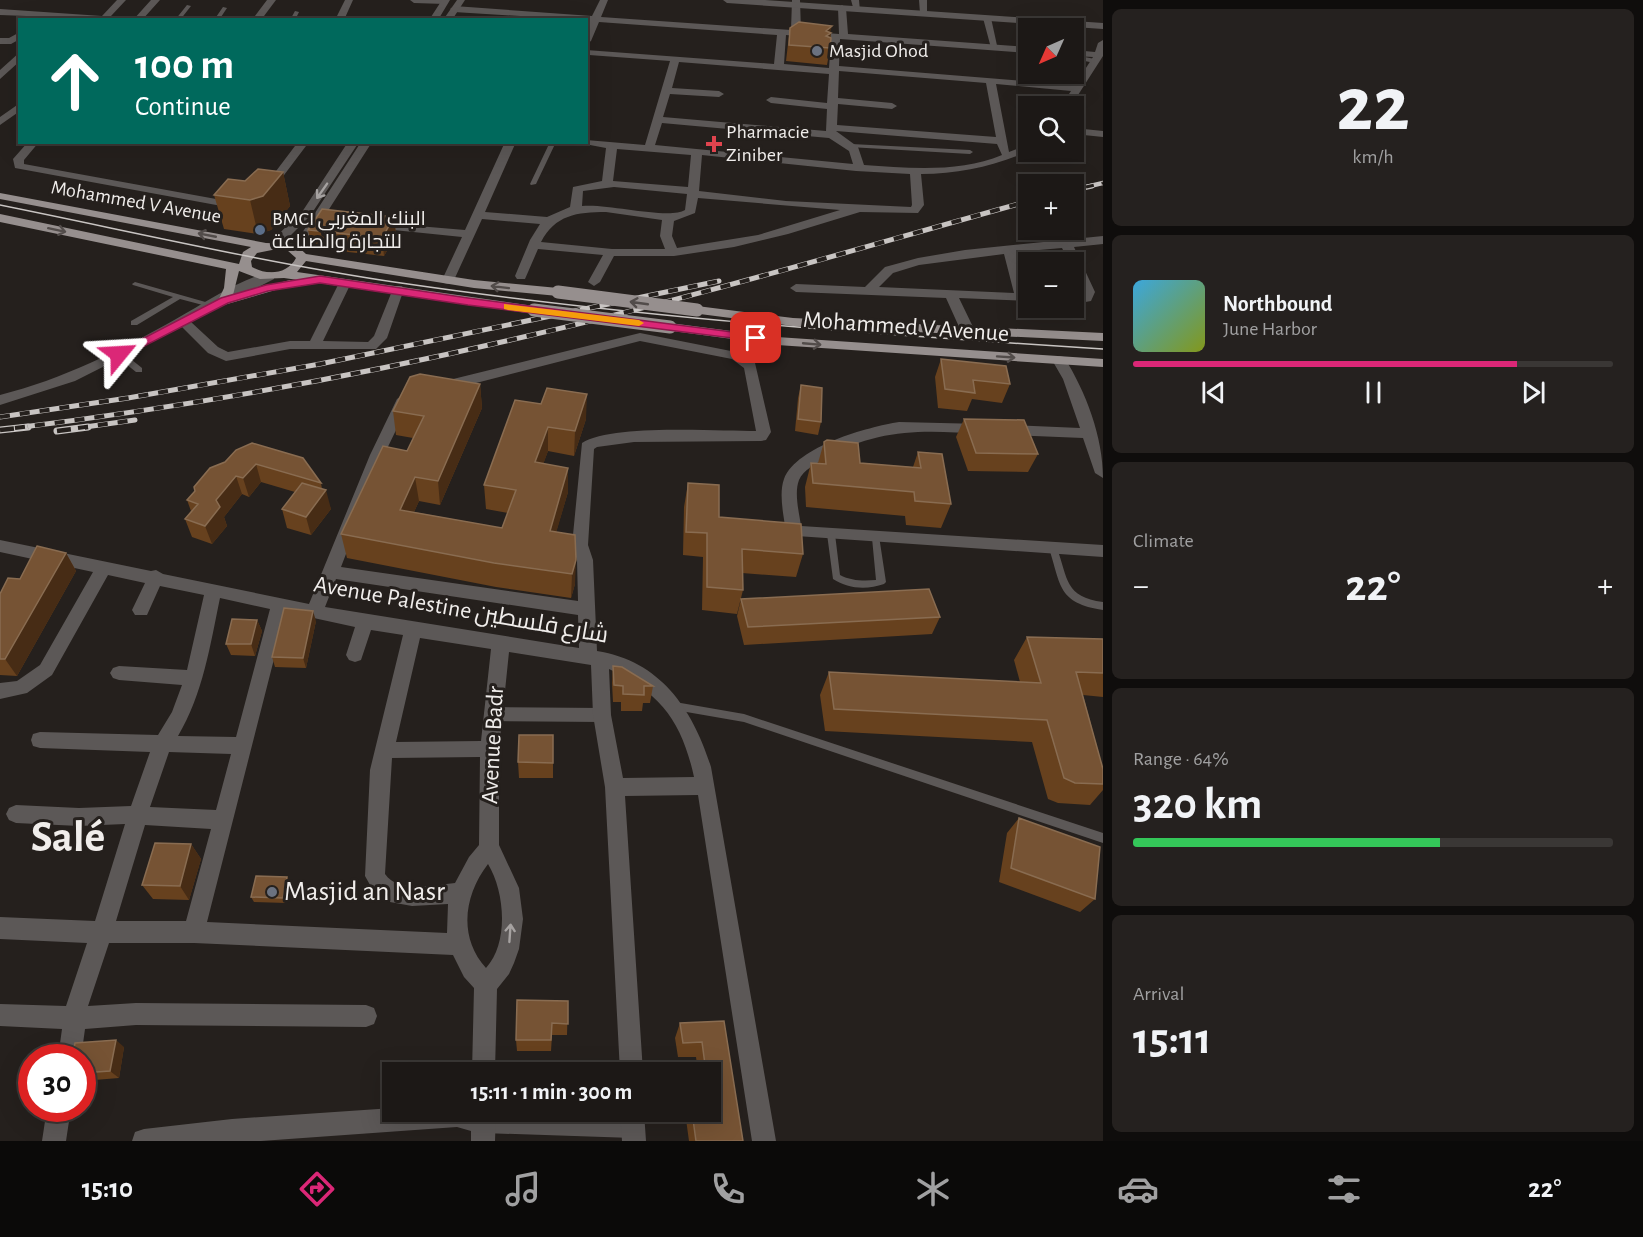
<!DOCTYPE html>
<html lang="en">
<head>
<meta charset="utf-8">
<style>
  body { margin:0; font-family:"Alegreya Sans",Cairo,sans-serif; background:#25211f; color:#f1f3f6; height:100vh; display:flex; flex-direction:column; font-size:22px; white-space:nowrap }
  * { box-sizing:border-box; margin:0 }
  p { font-size:20px; color:#a0a0a1 }
  .icon { flex:none; width:33px; height:33px; fill:none; stroke:currentColor; stroke-width:2; stroke-linecap:round; stroke-linejoin:round }
  .map { position:relative; flex:1; overflow:hidden }
  .details { display:flex; flex-direction:column; gap:9px; padding:9px; background:#0f0d0c; width:540px }
  .details>* { flex:none }
  .top-card { position:absolute; left:18px; top:18px; width:570px; height:126px; border-radius:0px; box-shadow:0 6px 24px #0002,0 0 0 2px #3a3735; background:#00695c; color:#fff; overflow:hidden }
  .needle { width:39px; rotate:225deg }
  .tools { position:absolute; left:1018px; top:18px; display:grid; gap:12px }
  .tools a { display:grid; place-items:center; width:66px; height:66px; border-radius:0px; background:#1c1816; box-shadow:0 6px 24px #0002,0 0 0 2px #3a3735; font-size:30px }
  .speed { position:absolute; left:18px; top:1044px; display:flex; gap:12px; font-size:30px; font-weight:700; text-align:center }
  .speed>* { display:grid; place-content:center; width:78px; height:78px; border-radius:50%; background:#1c1816; box-shadow:0 6px 24px #0002,0 0 0 2px #3a3735; line-height:1 }
  .speed .limit { border:9px solid #d22; background:#fff; color:#111 }
  .pin { position:absolute; display:grid; place-items:center; width:51px; height:51px; color:#fff; margin:-26px; border-radius:12px; box-shadow:0 3px 9px #0006 }
  .me { position:absolute; width:66px; margin:-33px; rotate:63deg; stroke-linejoin:round; filter:drop-shadow(0 0 4px #0008) }
  .turn { display:flex; align-items:center; gap:21px; height:126px; padding:0 18px; font-size:27px }
  .turn .icon { width:78px; height:78px; stroke-width:2.5 }
  .turn b { display:block; font-size:42px; line-height:51px }
  .big { font-size:45px; font-weight:700; line-height:1.1 }
  .details .widget { flex:1; display:flex; flex-direction:column; justify-content:center; gap:9px; min-width:0; padding:0 21px; border-radius:9px; background:#25211f }
  .details .dial { align-items:center; gap:0 }
  .dial b { font-size:78px; line-height:1 }
  .song { display:flex; align-items:center; gap:18px }
  .cover { width:72px; height:72px; border-radius:9px; background:linear-gradient(135deg,hsl(200 70% 55%),hsl(70 70% 35%)) }
  .played { height:6px; border-radius:3px; background:linear-gradient(90deg,#db2777 80%,#3a3735 80%) }
  .keys { display:flex; justify-content:space-around; direction:ltr }
  .heat { display:flex; justify-content:space-between; align-items:center; font-size:33px; direction:ltr }
  .charge { height:9px; border-radius:4px; background:linear-gradient(90deg,#34c759 64%,#3a3735 0) }
  .trip { position:absolute; left:382px; top:1062px; width:339px; height:60px; border-radius:0px; background:#1c1816; box-shadow:0 6px 24px #0002,0 0 0 2px #3a3735; font-weight:700; line-height:60px; text-align:center }
  .menu { display:flex; height:96px; justify-content:space-around; align-items:center; background:#0b0a09; color:#a0a0a1 }
  .menu .icon { width:42px; height:42px }
  .menu .on { color:#db2777 }
  .menu b { font-size:27px; color:#f1f3f6 }
  main { display:flex; flex:1; min-height:0 }
  .map>svg:first-child { display:block }
</style>
</head>
<body>
<main>
<div class="map">
<svg width="1103" height="1141" viewBox="0 0 1103 1141">
  <rect width="100%" height="100%" fill="#25201d"/>
  <g fill="none" stroke-linecap="round" stroke-linejoin="round">
    <!-- service -->
    <path fill="#5c5857" fill-rule="evenodd" d="M187 5 191 6 180 20H175Z
      M223 7 227 8 219 20H214Z
      M295 11 299 12 295 20H290Z
      M1074 55 1095 59 1098 61 1095 63 1074 59Z
      M1040 74H1045L1047 86 1042 85Z
      M550 142H556L536 184 531 185 530 184Z
      M851 144 970 150 973 152 970 154 849 147 848 146Z
      M135 282 216 305 218 306 214 308 180 299 137 325H131V321L173 297 133 285 132 284Z
      M116 352H122L142 368V372H136L116 356Z
      M831 531 835 534 840 575C851 581 864 581 876 580L872 538 876 535 879 536 886 582 884 584C867 590 848 589 833 579L827 534Z
      M1053 545 1057 548C1068 579 1065 597 1103 602V610C1058 603 1061 586 1049 548Z
      M675 702 744 714 1103 833V843L744 722 675 710 671 709 670 706 671 703Z"/>
    <!-- pedestrian -->
    <path fill="#5c5857" fill-rule="evenodd" d="M987 16 991 18 998 50 991 48 983 18Z
      M492 707 602 708 608 710 610 715 608 720 602 722 492 721 486 719 484 714 486 709Z
      M482 1112 633 1116 641 1119 644 1127 641 1135 633 1138 483 1133 475 1130 472 1122 475 1114Z"/>
    <!-- minor -->
    <path fill="#5c5857" fill-rule="evenodd" d="M117 0H126L111 16 132 20 0 15V9L102 16Z
      M151 0H160L142 20H133Z
      M267 0H276L261 20H252Z
      M345 0H353L344 20H335Z
      M410 0H449V1L445 4 414 3Z
      M600 0H608L601 17 791 30 792 0H800L801 31 839 34 838 8 842 5 846 8 848 34 1029 47V53L840 39 839 66 1075 85 1093 57 1074 56V50L1095 52 1098 43 1103 40V56L1071 106H1061L1071 91 996 84 1009 152 1029 144V151C994 166 959 174 921 174L924 205 918 213 860 212 788 234 734 247 674 256H614L600 282 594 286 588 282 603 255 538 249 525 279H517L515 276 530 240 540 224 482 219 454 280 448 284 444 283 442 280 462 237 374 228 370 226V222L465 230 505 142H516L485 212 547 217 570 207 573 187 602 181 606 148 574 142H586V140L645 145 670 61 589 55 586 50 774 64 777 35 599 22 591 41 586 44V29L590 21 586 20 454 12 450 9 454 6 592 16ZM786 35 831 39 829 68 784 64ZM679 62 829 74 827 103 771 97 766 100 771 103 827 109 826 131 663 117 670 94 719 97 724 94 719 91 672 88ZM839 71 986 83 996 137 837 125 838 104 892 109 897 106 892 103 838 98ZM662 123 829 138 849 151 853 164 655 145ZM836 131 997 144 1002 155C960 173 908 168 864 165L858 147ZM617 149 691 155 688 187 613 181ZM702 155 856 171 910 174 912 205 911 207 786 201 699 191ZM614 187 687 194 685 210C669 220 607 203 582 206L583 191ZM698 198 840 210 758 235 677 248 672 236 674 221 695 213ZM606 212 662 220 660 236 665 249H612L541 242C555 215 577 212 606 212Z
      M851 0H859L860 11H854Z
      M919 0H927V15L920 13Z
      M20 32V39L11 44H0V38H9Z
      M20 52V61L0 79V70Z
      M20 103V111L0 125V117Z
      M1074 128 1103 131V137L1074 134Z
      M28 142H39L24 160V164L238 203 244 206 238 209 15 168 13 159Z
      M298 142H309L272 191H264V187Z
      M1103 236V244L1074 247 1095 292 1091 301 1074 304V296L1083 292 1074 273V262H1069L1062 248 1016 252 1029 301 959 298 974 329 967 333 960 329 946 298 796 292 790 288 796 284 865 287 885 267 918 258 965 250ZM1004 254 1014 293 879 287 893 273 919 265Z
      M270 272 274 273V279L191 322 218 347 228 352 290 341H310L339 283 345 279 351 283 323 341 368 342 374 336 394 286H402L404 289 387 338 376 349H290L226 361 208 353 182 327 75 381 0 405V395C63 379 119 351 176 319 205 303 238 280 270 272Z
      M640 333 741 353 755 363 771 432 766 440 761 441 634 442 597 447 594 449 588 545 593 560 597 651C661 661 693 710 711 767L776 1141H752L698 795 625 796 643 1072H620L605 787 593 715 591 665 509 652 499 749V845L519 888 523 919 519 949 514 963 509 974 497 989 495 1072H472L474 988 464 977 453 955 194 943H109L88 1006 136 1003 366 1005 374 1008 377 1016 374 1024 366 1027 136 1025 85 1029 81 1058H58L62 1029 0 1026V1004L66 1006 87 943 0 939V917L95 921 125 824 79 826 16 823 9 820 6 814 9 808 16 805 79 808 131 806 150 752 40 748 33 746 31 740 33 734 40 732 158 735 172 712 182 685 119 680 113 678 110 673 113 668 119 666 187 670 204 595 160 586 147 615H135L132 610 145 583 108 575 52 675 27 693 0 699V683L17 681 40 665 93 572 0 552V540L151 571 156 570 163 574 309 604 370 455 397 399 404 394 411 399 384 455 341 567 578 601 577 560 572 545 582 443C611 424 718 431 756 431L744 368 732 359 640 341 445 391 438 386 445 381ZM336 579 578 615 579 648 325 607ZM220 598 270 609 236 737 178 736C203 694 210 646 220 598ZM286 612 355 627 346 655 349 660 355 662 361 660 371 630 403 635 370 770 365 876 374 892 390 902 412 906 448 904 447 933 207 922ZM420 638 491 649 481 741 396 742ZM609 669C661 693 682 722 694 777L623 778 611 715ZM169 752 231 754 216 810 150 807ZM480 757 479 845 469 857 455 883C434 885 399 894 385 874L392 758ZM145 825 211 829 186 921H116ZM488 864C505 892 509 943 486 968 458 937 464 895 488 864Z
      M1059 356 1064 357C1086 392 1103 437 1103 478L1095 473 1083 438 1008 435 1001 430 1008 425 1080 428 1063 379 1052 360Z
      M899 422 982 424 989 429 982 434C922 430 878 428 824 459 816 464 803 470 799 480 794 493 799 512 801 526L1103 545V557L782 535 780 531 785 526C783 512 779 493 784 479 797 446 868 427 899 422Z
      M47 1108H71L66 1141H42Z
      M393 1108V1112H496L495 1141H471V1131L457 1127 261 1141H132L135 1132 144 1129 232 1119Z
      M620 1112H644L646 1141H622Z"/>
    <!-- tertiary -->
    <path fill="#5c5857" fill-rule="evenodd" d="M442 0H450L438 20H429Z
      M457 0H465L452 20H443Z
      M723 0H765L1103 23V29L727 3Z
      M348 142H359L310 216 279 247H271V241L302 212Z
      M361 142H372L301 253H293L291 250Z"/>
    <!-- primary -->
    <path fill="#968f8e" fill-rule="evenodd" d="M0 193 266 243 295 244 306 254 474 280 558 288 564 292 558 296 474 288 306 261 297 272 534 306 540 310 534 314 284 278 260 279 239 271 233 295 290 280 296 284 224 305 218 301 224 288 226 269 0 222V214L239 264 243 252 251 247 0 199ZM277 249 287 250 296 258C288 274 267 276 252 267L251 261 257 253Z
      M697 306 793 318 1103 333V341L793 326 692 313V307Z
      M670 323 777 337 1103 359V367L777 345 665 330 663 327Z"/>
    <!-- tram -->
    <path stroke="#c8c4c2" stroke-width="1.5" d="M0 205C134 232 266 263 401 283 634 317 868 334 1103 349"/>
    <defs>
      <path id="rail-far2" d="M1086 187 1103 183"/>
      <path id="rail-far1" d="M1074 190 1092 186
        M0 417 128 398 320 364 719 281
        M15 428C185 407 353 377 519 338 691 299 859 248 1029 201
        M78 428 135 420"/>
      <path id="rail" d="M0 430 28 427
        M57 431 88 427"/>
    </defs>
    <!-- rail-far2 casing -->
    <use href="#rail-far2" stroke="#c8c4c2" stroke-width="4.5"/>
    <!-- rail-far1 casing -->
    <use href="#rail-far1" stroke="#c8c4c2" stroke-width="5"/>
    <!-- rail casing -->
    <use href="#rail" stroke="#c8c4c2" stroke-width="7"/>
    <!-- rail-far2 -->
    <use href="#rail-far2" stroke="#25201d" stroke-width="3" stroke-dasharray="8" stroke-linecap="butt"/>
    <!-- rail-far1 -->
    <use href="#rail-far1" stroke="#25201d" stroke-width="4" stroke-dasharray="10" stroke-linecap="butt"/>
    <!-- rail -->
    <use href="#rail" stroke="#25201d" stroke-width="4.5" stroke-dasharray="14" stroke-linecap="butt"/>
    <!-- primary-bridge -->
    <path stroke="#968f8e" stroke-width="13" d="M558 292 697 310
      M534 310 670 327"/>
  </g>
  <!-- wall -->
  <path fill="#67411e" d="M790 28 831 32 830 48 827 65 786 61 788 44Z
    M283 172 290 206 271 230 258 234 224 229 214 195 245 181Z
    M394 217 396 235 384 256 312 248 308 230Z
    M941 359 1010 384 1002 403 972 399 967 411 938 408 935 377Z
    M480 384 482 408 440 505 419 501 414 512 502 528 508 513 486 509 484 485 515 400 586 419 574 456 548 451 543 464 568 492 556 532 575 584 571 598 496 587 347 558 341 534 407 451 413 438 396 435 393 411Z
    M801 385 821 422 818 435 795 431 798 398Z
    M964 419 1038 454 1028 472 968 471 956 437Z
    M824 442 860 463 913 467 918 452 951 504 941 528 906 525 905 516 806 507 805 487 811 463H818Z
    M236 450 321 483 322 489 331 509 311 535 287 528 282 509 295 492 261 482 249 497 242 494 224 517 227 526 212 544 192 537 185 519 191 511 187 500 195 491 194 487 225 462Z
    M688 483 719 517 803 554 796 577 742 573 743 590 737 614 702 610 703 557 683 555 684 507Z
    M66 553 76 571 17 676 0 675V594L20 579Z
    M741 599 940 617 932 634 744 645 737 616Z
    M257 620 262 631 255 656 231 655 226 644Z
    M316 621 306 668 275 667 272 657Z
    M1027 637 1103 639V697L1083 695 1103 769V790L1090 805 1058 803 1048 799 1032 742 825 731 820 695 829 672 1020 682 1014 660Z
    M613 666 653 686 650 703H643L642 711H621V702H613L612 683Z
    M553 735V778H519L518 762Z
    M1019 818 1095 899 1080 912 999 882 1007 833Z
    M191 844 201 859 189 900 153 899 142 885Z
    M287 877 290 882 286 903 254 902 251 897Z
    M568 1001 567 1035H552L551 1051H517L516 1040Z
    M724 1021 743 1141H689L685 1112H711V1072H698L696 1057H678L675 1038 680 1023Z
    M124 1047 119 1078 82 1081V1058Z"/>
  <!-- shaded-wall -->
  <path fill="#472c15" d="M832 26 830 33H831L828 48 826 31Z
    M283 172 290 206 271 230 258 234 250 200Z
    M394 217 396 235 384 256 382 238Z
    M480 384 482 408 440 505 438 481Z
    M587 394 586 419 574 456 575 431Z
    M548 427V451L535 487V462Z
    M256 464 261 482 249 497 243 478Z
    M568 468V492L550 554V531Z
    M236 476 242 494 224 517 227 526 212 544 205 526 216 500Z
    M415 477 419 501 404 534 400 510Z
    M326 490 331 509 311 535 306 517Z
    M66 553 76 571 17 676 5 659Z
    M576 560 575 584 571 598 572 574Z
    M313 611 316 621 306 668 303 658Z
    M257 620 262 631 255 656 251 644Z
    M191 844 201 859 189 900 180 886Z
    M287 877 290 882 286 903 283 898Z
    M116 1040 124 1047 119 1078 110 1071Z"/>
  <!-- building -->
  <path fill="#765334" stroke="#896c51" stroke-width="1.5" d="M799 22 832 26 826 31 831 33 826 36 831 38 830 48 789 45 790 28Z
    M258 169 283 172 263 196 250 200 214 195 228 179 245 181Z
    M322 209 394 217 382 238 308 230Z
    M941 359 1006 366 1010 384 973 380 975 393 945 389Z
    M420 374 480 384 438 481 415 477 400 510 502 528 516 490 484 485 515 400 541 404 547 388 587 394 575 431 548 427 535 462 568 468 550 531 575 535 576 560 572 574 494 563 341 534 383 446 407 451 424 416 393 411 410 377Z
    M801 385 822 388 821 422 798 419Z
    M964 419 1024 420 1038 454 976 453Z
    M827 440 858 443 860 463 921 468 918 452 942 454 951 504 915 501 914 492 813 483 811 463 826 464 824 442Z
    M252 443 303 458 321 483 256 464 243 478 236 476 216 500 220 507 205 526 185 519 198 504 187 500 195 491 194 487 210 468 225 462 236 450Z
    M302 483 326 490 306 517 282 509Z
    M688 483 719 485V517L801 524 803 554 742 549 743 590 707 587V533L686 532Z
    M37 546 66 553 5 659H0V594L8 578 20 579Z
    M929 589 940 617 748 627 741 599Z
    M284 608 313 611 303 658 272 657Z
    M232 619 257 620 251 644H226Z
    M1027 637 1103 639V673L1076 672 1103 769V784L1075 783 1064 778 1047 720 834 709 829 672 1041 683Z
    M613 666 622 667 653 686H644V695L623 694V686L614 685Z
    M519 735H553V763L518 762Z
    M1019 818 1100 847 1095 899 1011 868Z
    M155 843 191 844 180 886 142 885Z
    M256 876 287 877 283 898 251 897Z
    M517 1000 568 1001V1024L552 1023 551 1040H516Z
    M724 1021 743 1141H696L692 1112H711V1072H706L702 1042 683 1043 680 1023Z
    M116 1040 110 1071 82 1073V1058H72L75 1043Z"/>
  <!-- one-way arrows -->
  <defs><path id="oneway-shaft" d="M-6 0H5M1.5-3L5.5 0L1.5 3" fill="none" stroke-width="1.6" stroke-linecap="round" stroke-linejoin="round" transform="scale(1.5)"/></defs>
  <g stroke="#a6a2a1">
    <use href="#oneway-shaft" transform="translate(322 191) rotate(125)"/>
    <use href="#oneway-shaft" transform="translate(510 933) rotate(-86)"/>
  </g>
  <g stroke="#524c4a">
    <use href="#oneway-shaft" transform="translate(57 230) rotate(12)"/>
    <use href="#oneway-shaft" transform="translate(207 235) rotate(-169)"/>
    <use href="#oneway-shaft" transform="translate(500 287) rotate(-173)"/>
    <use href="#oneway-shaft" transform="translate(639 303) rotate(-172)"/>
    <use href="#oneway-shaft" transform="translate(812 344) rotate(5)"/>
    <use href="#oneway-shaft" transform="translate(1006 357) rotate(4)"/>
  </g>
  <!-- route -->
  <path fill="#db2777" stroke="#8e194d" stroke-width="1.5" d="M320 276 468 298 756 335 762 338 756 341 468 305 320 283 268 291 228 303 123 357 113 354 221 298 266 285Z"/>
  <!-- slow -->
  <path fill="#f59e0b" d="M504 304 639 320 644 323 639 326 508 310 504 309Z"/>
  <!-- markers -->
  <g fill="#6b7280" stroke="#25201d" stroke-width="2">
    <circle cx="817" cy="51" r="6"/>
    <circle cx="272" cy="892" r="6"/>
  </g>
  <path fill="#e0444e" stroke="#25201d" stroke-width="2" d="M711 135h6v6h6v6h-6v6h-6v-6h-6v-6h6z"/>
  <circle fill="#5c6f8a" stroke="#25201d" stroke-width="2" cx="260" cy="230" r="6"/>
  <g text-anchor="middle" dominant-baseline="central" stroke-width="6" stroke-linejoin="round" paint-order="stroke">
    <!-- far-poi labels -->
    <g font-size="20" fill="#f0edeb" stroke="#25201d" text-anchor="start">
      <text x="829" y="51">Masjid Ohod</text>
      <text x="726" y="132">Pharmacie<tspan x="726" dy="23">Ziniber</tspan></text>
      <text x="272" y="219">BMCI البنك المغربي<tspan x="272" dy="23">للتجارة والصناعة</tspan></text>
    </g>
    <!-- far-street labels -->
    <g font-size="20" fill="#f0edeb" stroke="#25201d">
      <text transform="translate(136 202) rotate(10)">Mohammed V Avenue</text>
    </g>
    <!-- street labels -->
    <g font-size="24" fill="#f0edeb" stroke="#25201d">
      <text transform="translate(906 327) rotate(4)">Mohammed V Avenue</text>
      <text transform="translate(461 610) rotate(10)">Avenue Palestine شارع فلسطين</text>
      <text transform="translate(493 745) rotate(-87)">Avenue Badr</text>
    </g>
    <!-- near-poi labels -->
    <g font-size="28" fill="#f0edeb" stroke="#25201d" text-anchor="start">
      <text x="284" y="892">Masjid an Nasr</text>
    </g>
    <!-- near-town labels -->
    <g font-size="44" font-weight="bold" fill="#f0edeb" stroke="#25201d">
      <text x="68" y="838">Salé</text>
    </g>
  </g>
</svg>
<div class="tools">
<a><svg class="needle" viewBox="-14 -14 28 28"><path d="M0-13l5 13h-10z" fill="#e53935"/><path d="M0 13l5-13h-10z" fill="#a0a0a1"/></svg></a>
<a><svg class="icon" aria-label="search" viewBox="0 0 24 24"><circle cx="10" cy="10" r="6"/><path d="M15 15l6 6"/></svg></a>
<a>+</a>
<a>−</a>
</div>
<div class="speed"><div class="limit">30</div></div>
<div class="pin" style="left:756px;top:338px;background:#d93025"><svg class="icon" aria-label="arrive" viewBox="0 0 24 24"><path d="M6 21V4h12l-3 4 3 4H6"/></svg></div>
<svg class="me" style="left:119px;top:354px" viewBox="-20 -20 40 40"><path d="M0-17L14 15 0 8-14 15z" fill="#db2777" stroke="#fff" stroke-width="4"/></svg>
<div class="trip">15:11 · 1 min · 300 m</div>
<div class="top-card">
<div class="turn"><svg class="icon" aria-label="ahead" viewBox="0 0 24 24"><path d="M12 20V5M6 11l6-6 6 6"/></svg><div><b>100 m</b>Continue</div></div>
</div>
</div>
<section class="details">
<div class="widget dial"><b>22</b><p>km/h</p></div>
<div class="widget">
<div class="song"><i class="cover"></i><div><b>Northbound</b><p>June Harbor</p></div></div>
<div class="played"></div>
<div class="keys"><svg class="icon" aria-label="previous" viewBox="0 0 24 24"><path d="M18 5L8 12l10 7zM5 5v14"/></svg><svg class="icon" aria-label="pause" viewBox="0 0 24 24"><path d="M8 5v14M16 5v14"/></svg><svg class="icon" aria-label="next" viewBox="0 0 24 24"><path d="M6 5l10 7-10 7zM19 5v14"/></svg></div>
</div>
<div class="widget"><p>Climate</p>
<div class="heat"><a>−</a><b class="big">22°</b><a>+</a></div>
</div>
<div class="widget"><p>Range · 64%</p><b class="big">320 km</b><div class="charge"></div></div>
<div class="widget"><p>Arrival</p><b class="big">15:11</b></div>
</section>
</main>
<nav class="menu">
<b>15:10</b>
<svg class="icon on" aria-label="directions" viewBox="0 0 24 24"><path d="M12 3l9 9-9 9-9-9zM9 14v-3h6M13 9l2 2-2 2"/></svg>
<svg class="icon" aria-label="music" viewBox="0 0 24 24"><path d="M9 18V5l10-2v13"/><circle cx="6" cy="18" r="3"/><circle cx="16" cy="16" r="3"/></svg>
<svg class="icon" aria-label="phone" viewBox="0 0 24 24"><path d="M5 4h4l2 5-3 2q2 4 5 5l2-3 5 2v4C11 20 4 13 5 4z"/></svg>
<svg class="icon" aria-label="climate" viewBox="0 0 24 24"><path d="M12 3v18M4 7l16 10M4 17L20 7"/></svg>
<svg class="icon" aria-label="car" viewBox="0 0 24 24"><path d="M5 17H2v-5l4-1 3-4h7l3 4 3 1v5h-3M9 17h6M6 11h13"/><circle cx="7" cy="17" r="2"/><circle cx="17" cy="17" r="2"/></svg>
<svg class="icon" aria-label="filters" viewBox="0 0 24 24"><path d="M4 7h16M4 17h16"/><circle cx="9" cy="7" r="2"/><circle cx="15" cy="17" r="2"/></svg>
<b>22°</b>
</nav>
</body>
</html>
